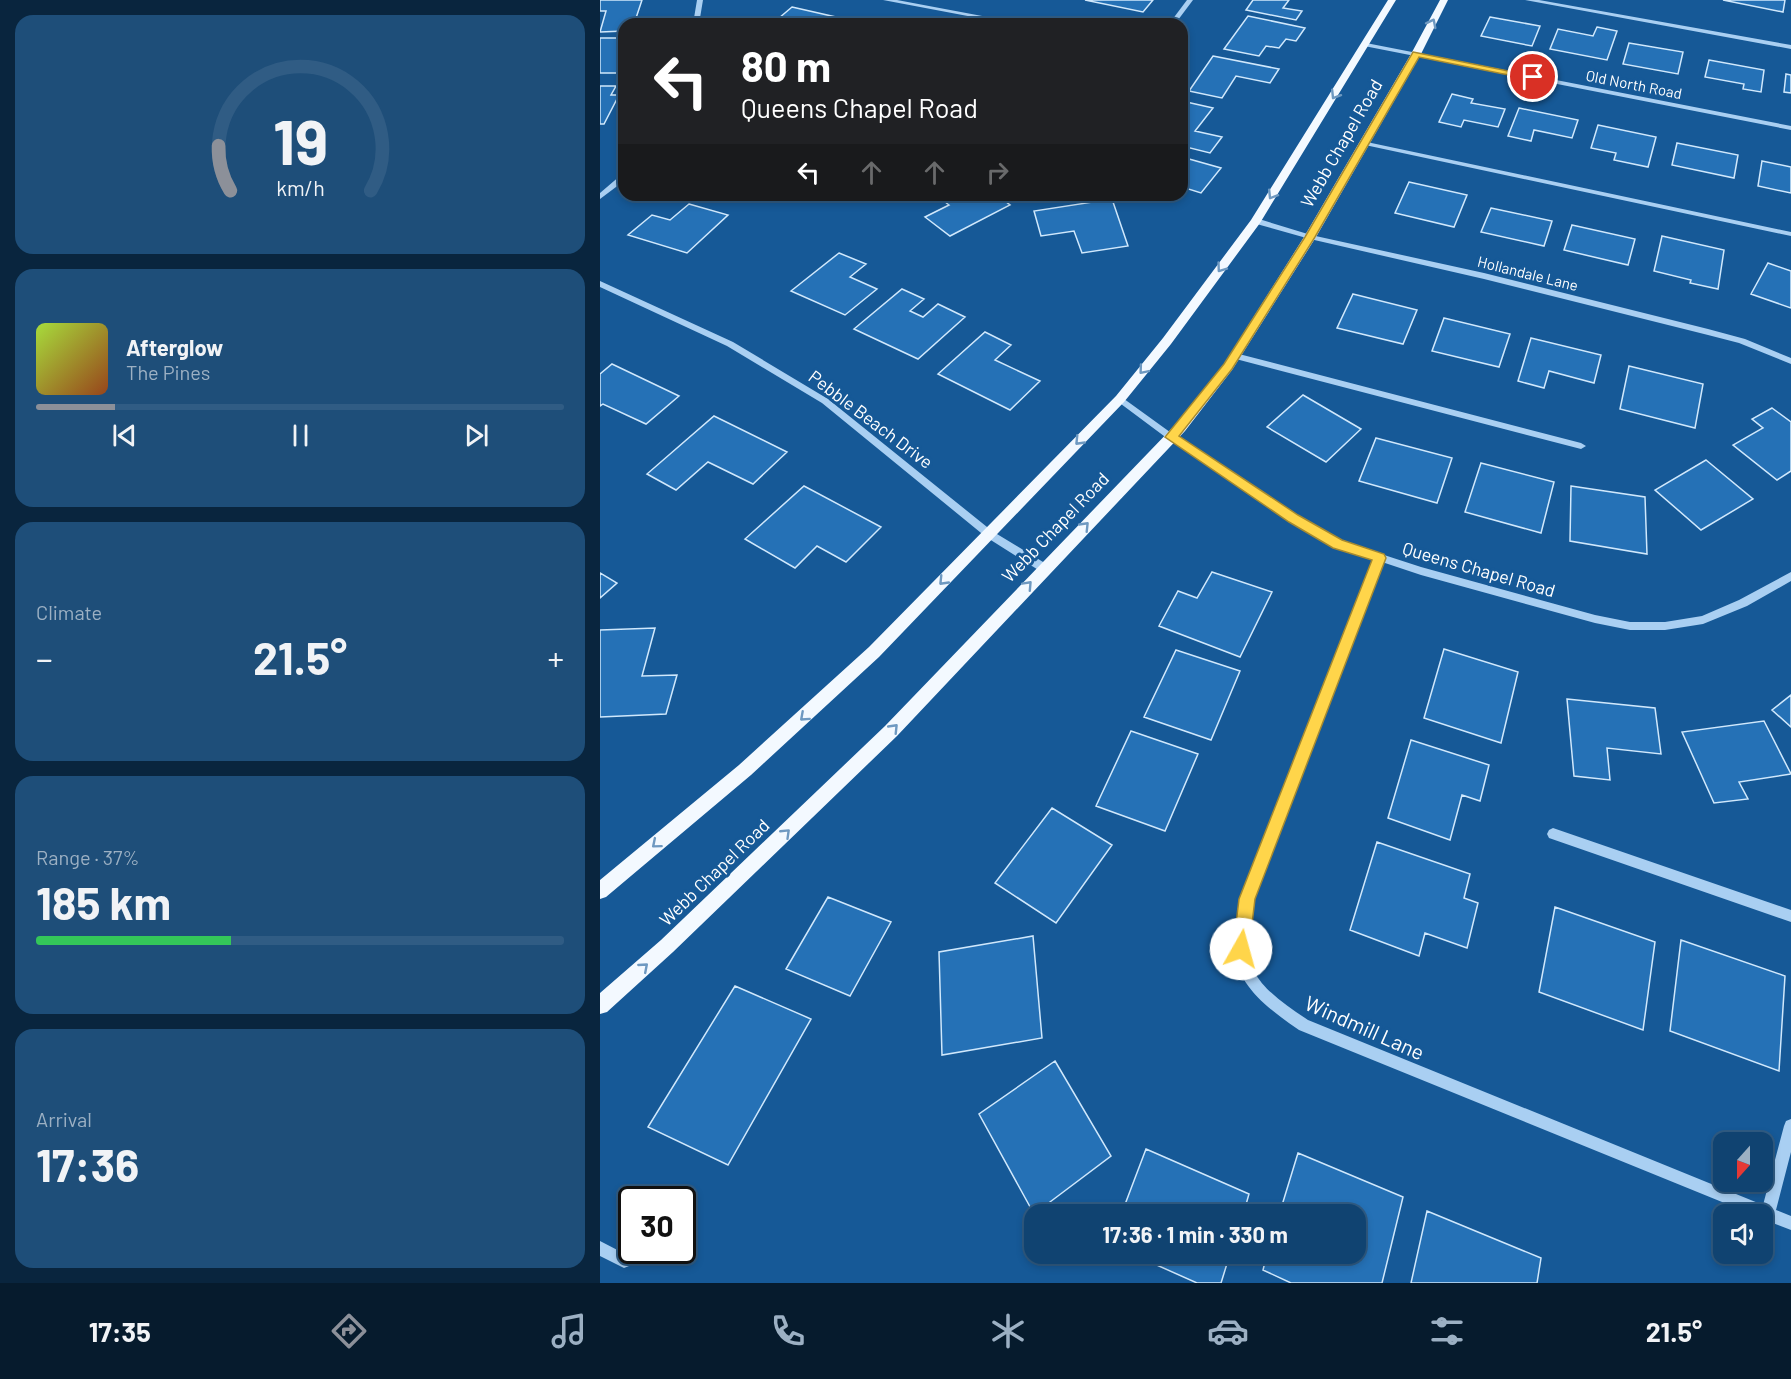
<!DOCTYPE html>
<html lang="en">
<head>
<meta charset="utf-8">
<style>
  body { margin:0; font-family:Barlow,sans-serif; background:#1e4e79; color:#f1f3f6; height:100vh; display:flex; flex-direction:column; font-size:22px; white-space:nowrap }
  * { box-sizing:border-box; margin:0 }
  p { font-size:20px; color:#9cb0c3 }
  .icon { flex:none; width:33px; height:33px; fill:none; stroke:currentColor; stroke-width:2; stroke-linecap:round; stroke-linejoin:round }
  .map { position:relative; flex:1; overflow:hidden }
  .drawer { display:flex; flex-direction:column; gap:15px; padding:15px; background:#09253e; width:600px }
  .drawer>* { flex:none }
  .banner { position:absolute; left:18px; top:18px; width:570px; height:183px; border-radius:18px; box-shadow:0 3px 9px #0003,0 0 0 2px #305c84; background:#202124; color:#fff; overflow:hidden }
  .needle { width:39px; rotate:201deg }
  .fabs { position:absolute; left:1113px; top:1132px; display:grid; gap:12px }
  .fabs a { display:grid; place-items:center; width:60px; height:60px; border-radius:12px; background:#104371; box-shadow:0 3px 9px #0003,0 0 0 2px #305c84; font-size:30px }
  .speed { position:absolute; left:18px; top:1186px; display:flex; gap:12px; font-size:30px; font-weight:700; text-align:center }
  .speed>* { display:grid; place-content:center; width:78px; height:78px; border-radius:50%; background:#104371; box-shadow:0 3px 9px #0003,0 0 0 2px #305c84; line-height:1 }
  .speed .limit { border:3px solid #111; border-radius:9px; background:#fff; color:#111 }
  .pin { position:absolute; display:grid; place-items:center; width:51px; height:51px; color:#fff; margin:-26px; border:3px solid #fff; border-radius:50%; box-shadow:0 2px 6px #0007 }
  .me { position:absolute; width:66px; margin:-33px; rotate:7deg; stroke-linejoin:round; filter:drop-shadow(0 0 4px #0008) }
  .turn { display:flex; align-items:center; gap:21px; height:126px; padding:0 24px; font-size:27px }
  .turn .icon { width:78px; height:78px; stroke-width:2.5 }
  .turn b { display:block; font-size:42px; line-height:51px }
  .lanes { display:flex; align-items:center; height:57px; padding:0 24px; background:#0003; justify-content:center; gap:30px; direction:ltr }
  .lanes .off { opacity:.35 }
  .big { font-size:45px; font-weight:700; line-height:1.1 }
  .drawer .tile { flex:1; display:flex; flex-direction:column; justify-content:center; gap:9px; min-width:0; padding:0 21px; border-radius:18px; background:#1e4e79 }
  .drawer .dial { align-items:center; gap:0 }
  .dial svg { height:156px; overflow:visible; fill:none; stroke:#305c84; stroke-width:7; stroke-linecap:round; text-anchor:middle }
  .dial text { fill:#f1f3f6; stroke:none }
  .song { display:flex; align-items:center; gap:18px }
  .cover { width:72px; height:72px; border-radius:9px; background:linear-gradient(135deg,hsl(80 70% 55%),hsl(20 70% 35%)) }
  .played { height:6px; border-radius:3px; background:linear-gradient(90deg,#8c9099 15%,#305c84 15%) }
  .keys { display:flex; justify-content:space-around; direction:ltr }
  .heat { display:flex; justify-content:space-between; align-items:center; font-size:33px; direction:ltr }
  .charge { height:9px; border-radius:4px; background:linear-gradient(90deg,#34c759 37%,#305c84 0) }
  .trip { position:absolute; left:424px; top:1204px; width:342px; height:60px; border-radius:18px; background:#104371; box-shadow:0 3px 9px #0003,0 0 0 2px #305c84; font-weight:700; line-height:60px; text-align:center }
  .dock { display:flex; height:96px; justify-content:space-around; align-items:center; background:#061b2d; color:#9cb0c3 }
  .dock .icon { width:42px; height:42px }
  .dock .current { color:#8c9099 }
  .dock b { font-size:27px; color:#f1f3f6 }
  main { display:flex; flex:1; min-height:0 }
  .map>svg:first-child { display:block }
</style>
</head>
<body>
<main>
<section class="drawer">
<div class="tile dial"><svg viewBox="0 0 100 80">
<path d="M14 69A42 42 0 1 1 86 69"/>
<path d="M14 69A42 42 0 0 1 8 46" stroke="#8c9099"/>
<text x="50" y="56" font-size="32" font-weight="700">19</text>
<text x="50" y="72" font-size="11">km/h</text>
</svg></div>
<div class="tile">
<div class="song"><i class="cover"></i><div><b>Afterglow</b><p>The Pines</p></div></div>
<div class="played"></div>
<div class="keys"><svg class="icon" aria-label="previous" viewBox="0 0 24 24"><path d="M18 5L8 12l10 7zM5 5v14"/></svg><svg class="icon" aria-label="pause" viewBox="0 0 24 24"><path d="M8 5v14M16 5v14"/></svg><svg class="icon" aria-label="next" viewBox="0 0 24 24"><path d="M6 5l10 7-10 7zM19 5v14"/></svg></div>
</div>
<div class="tile"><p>Climate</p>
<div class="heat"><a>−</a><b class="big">21.5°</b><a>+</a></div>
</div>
<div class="tile"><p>Range · 37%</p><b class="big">185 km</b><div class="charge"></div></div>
<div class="tile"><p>Arrival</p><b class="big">17:36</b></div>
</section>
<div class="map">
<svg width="1191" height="1283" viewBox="0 0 1191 1283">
  <rect width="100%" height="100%" fill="#165997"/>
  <!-- building -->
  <path fill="#2571b6" stroke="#d0e8fc" stroke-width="1.5" d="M0 0H42L34 24H24V31L0 32 6 11H0Z
    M485 0H553L543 12Z
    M653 0H689L683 8 702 11 696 20 646 10Z
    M1123 0H1185L1183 12Z
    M192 7 249 20 245 24H172Z
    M648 16 705 28 696 41 686 39 679 48 666 46 659 56 624 49Z
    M890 17 940 26 932 46 881 36Z
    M997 27 1017 31 1007 60 950 49 958 29 993 36Z
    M0 38H24V58L17 73H0Z
    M1029 43 1083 52 1078 74 1023 64Z
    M613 56 679 69 670 83 636 76 622 98 589 91Z
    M1109 60 1164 70 1161 92 1143 89 1144 84 1105 77Z
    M1186 74 1191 75V93L1184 92Z
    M0 86H16L11 95H19L4 124H0Z
    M852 94 873 99 871 103 905 109 898 127 864 120 861 127 839 122Z
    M582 101 613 108 595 131 622 137 610 153 582 146Z
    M919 108 978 120 972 138 934 130 931 141 908 136Z
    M998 125 1056 137 1048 167 1014 160 1016 153 991 148Z
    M1077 143 1138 155 1134 178 1072 165Z
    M582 157 621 168 601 193 582 187Z
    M1162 161 1191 167V193L1158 186Z
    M809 182 867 195 854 227 795 213Z
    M336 195H397L410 205 350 236 325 217 349 205Z
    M539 195H568L561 202Z
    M512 199 528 246 482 253 474 231 441 236 434 211Z
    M89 204 128 215 87 253 28 235 52 215 70 220Z
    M891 208 952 221 944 246 881 232Z
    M972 225 1035 239 1028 265 964 250Z
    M1062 236 1124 250 1118 289 1090 283 1091 280 1054 271Z
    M239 253 266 264 250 277 277 289 245 315 191 291Z
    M1168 263 1191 271V308L1151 294Z
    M302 289 324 299 310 311 323 317 338 304 365 317 318 359 254 329Z
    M753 294 817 310 803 344 737 328Z
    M844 318 910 334 899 367 832 351Z
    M385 332 411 345 395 360 440 381 410 410 338 374Z
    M931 338 1001 355 994 383 949 371 944 388 918 381Z
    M12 364 79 396 46 424 3 404 0 406V374Z
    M1029 366 1103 384 1095 428 1020 409Z
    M703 395 761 429 726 462 667 427Z
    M1172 408 1191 422V471L1177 480 1133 445 1163 428 1152 419Z
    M114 416 187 452 153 484 108 462 76 490 47 474Z
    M776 438 852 458 837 503 759 481Z
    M1106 460 1153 499 1101 530 1055 490Z
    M881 463 954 482 941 533 865 512Z
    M204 486 281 527 246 562 217 546 195 568 145 539Z
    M971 486 1045 497 1047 554 970 541Z
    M612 572 672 592 640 657 559 626 578 591 597 598Z
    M0 573 17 583 0 598Z
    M55 628 42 676 77 675 66 714 0 717V630Z
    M844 649 918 672 901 743 824 718Z
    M576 650 640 671 611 740 544 717Z
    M1191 695V727L1172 710Z
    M967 699 1055 708 1061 754 1007 748 1010 780 974 776Z
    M1164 721 1191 774 1139 782 1148 799 1114 803 1082 732Z
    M531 731 598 754 565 831 496 806Z
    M811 740 889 765 880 801 862 795 850 840 788 818Z
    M452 808 512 845 456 923 395 883Z
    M777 842 870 874 864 898 878 903 867 948 825 933 819 956 750 930Z
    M228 897 291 922 250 996 186 969Z
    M955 907 1055 942 1043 1030 939 992Z
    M433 936 442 1038 342 1055 339 952Z
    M1081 940 1185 976 1179 1071 1070 1031Z
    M135 986 211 1019 128 1165 48 1127Z
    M455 1061 511 1156 434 1214 379 1114Z
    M546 1149 649 1194 643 1215H521Z
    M698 1153 803 1197 782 1283H691L663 1270 667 1254H756V1215H679Z
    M827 1211 941 1258 937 1283H811Z
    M532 1254H630L621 1283H597Z"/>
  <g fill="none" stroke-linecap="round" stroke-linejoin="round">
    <!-- minor -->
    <path fill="#a9cff2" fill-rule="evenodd" d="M97 0H103L99 24H93Z
      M283 0H297L424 24H410Z
      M587 0H593L575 24H569Z
      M925 0H939L1191 45V49Z
      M766 43 1191 126V130L764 46 763 45Z
      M762 141 1191 232V236L765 145H762Z
      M21 175H24V181L0 199V193Z
      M653 219H659L711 235 884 273 1108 329 1145 339 1191 358V364L1139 343 1108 335 884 279 710 239 653 223Z
      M0 281 133 342 228 399 392 531 448 565 449 568 448 571H440L386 537 222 403 127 346 0 287Z
      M635 353 981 443 986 446 981 449 632 358V354Z
      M520 396 574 435 697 515 741 541 821 567 995 615 1030 622H1065L1102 616 1139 600 1191 572V581L1147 606 1103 624 1065 630H1030L995 623 821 575 782 562 653 899C651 913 647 927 647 942 646 980 680 1001 708 1020L1163 1205 1184 1126 1186 1121 1191 1119V1152L1176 1210 1191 1216V1230L1162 1219V1215H1154L699 1030C669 1009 635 986 634 945 634 929 639 914 641 899L773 559 735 547 691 521 568 439 517 401 516 399Z
      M953 828 1191 910V922L949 838 947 834 949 830Z
      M0 1241 29 1256 31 1261 29 1266 24 1268 0 1256Z"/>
    <!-- major -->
    <path fill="#f3f9ff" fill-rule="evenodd" d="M788 0H796L660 223 571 344 524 402 279 657 151 775 6 897 0 899V880L139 765 269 647 516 396 563 338 651 220Z
      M840 0H848L821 54 716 237 632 370 585 431 297 736 73 952 7 1012 0 1014V993L61 940 285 726 575 425 624 364 704 237 811 54Z"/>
  </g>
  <!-- one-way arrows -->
  <defs><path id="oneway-chevron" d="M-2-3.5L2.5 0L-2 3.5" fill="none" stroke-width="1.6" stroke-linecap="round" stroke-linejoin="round" transform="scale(1.5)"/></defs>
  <g stroke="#6e99c1">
    <use href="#oneway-chevron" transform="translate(832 23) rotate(-63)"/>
    <use href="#oneway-chevron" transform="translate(735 95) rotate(122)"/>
    <use href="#oneway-chevron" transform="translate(672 195) rotate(122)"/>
    <use href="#oneway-chevron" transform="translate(621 268) rotate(126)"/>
    <use href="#oneway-chevron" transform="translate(543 370) rotate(130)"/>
    <use href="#oneway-chevron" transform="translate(479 441) rotate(134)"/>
    <use href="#oneway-chevron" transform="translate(485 526) rotate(-46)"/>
    <use href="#oneway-chevron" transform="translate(343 581) rotate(134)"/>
    <use href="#oneway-chevron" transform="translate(428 585) rotate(-47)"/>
    <use href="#oneway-chevron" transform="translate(204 717) rotate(138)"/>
    <use href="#oneway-chevron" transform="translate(294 728) rotate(-46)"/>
    <use href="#oneway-chevron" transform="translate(186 833) rotate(-44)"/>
    <use href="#oneway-chevron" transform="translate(56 844) rotate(140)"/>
    <use href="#oneway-chevron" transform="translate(44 967) rotate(-41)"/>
  </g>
  <!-- route -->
  <path fill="#ffd54a" stroke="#a68a30" stroke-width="1.5" d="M813 52 938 77 933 80 819 57 715 237 632 369 579 436 698 515 742 540 784 554 786 558 655 899 649 949 647 955 641 957 635 955 633 949 639 899 772 560 733 548 689 522 565 437 624 364 705 237Z"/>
  <g text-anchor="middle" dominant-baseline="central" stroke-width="6" stroke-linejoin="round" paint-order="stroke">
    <!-- far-street labels -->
    <g font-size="15" fill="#fff" stroke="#165997">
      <text transform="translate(1034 84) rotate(11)">Old North Road</text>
      <text transform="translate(928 273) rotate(14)">Hollandale Lane</text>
    </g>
    <!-- street labels -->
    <g font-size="18" fill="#fff" stroke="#165997">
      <text transform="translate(741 143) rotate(-60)">Webb Chapel Road</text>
      <text transform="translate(271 419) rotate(37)">Pebble Beach Drive</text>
      <text transform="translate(455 527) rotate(-46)">Webb Chapel Road</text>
      <text transform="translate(879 569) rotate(16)">Queens Chapel Road</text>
      <text transform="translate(114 872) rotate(-44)">Webb Chapel Road</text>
    </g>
    <!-- near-street labels -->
    <g font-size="21" fill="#fff" stroke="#165997">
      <text transform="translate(765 1027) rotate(24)">Windmill Lane</text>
    </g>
  </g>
</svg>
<div class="fabs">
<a><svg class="needle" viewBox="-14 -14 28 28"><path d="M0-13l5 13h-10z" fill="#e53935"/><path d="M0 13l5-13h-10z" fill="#9cb0c3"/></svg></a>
<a><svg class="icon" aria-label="sound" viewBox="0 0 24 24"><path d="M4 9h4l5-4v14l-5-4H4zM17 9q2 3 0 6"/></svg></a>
</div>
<div class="speed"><div class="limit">30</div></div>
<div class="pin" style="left:933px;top:77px;background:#d93025"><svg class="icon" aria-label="arrive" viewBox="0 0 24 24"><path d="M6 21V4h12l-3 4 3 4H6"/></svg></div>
<svg class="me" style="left:641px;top:949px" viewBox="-20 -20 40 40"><circle r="19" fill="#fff"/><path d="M0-13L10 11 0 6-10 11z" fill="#ffd54a"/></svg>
<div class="trip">17:36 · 1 min · 330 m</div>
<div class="banner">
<div class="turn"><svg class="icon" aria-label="left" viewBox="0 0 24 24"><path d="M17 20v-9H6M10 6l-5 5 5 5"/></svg><div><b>80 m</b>Queens Chapel Road</div></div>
<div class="lanes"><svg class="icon" aria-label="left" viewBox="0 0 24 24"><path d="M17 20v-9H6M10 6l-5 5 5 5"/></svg><svg class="icon off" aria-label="ahead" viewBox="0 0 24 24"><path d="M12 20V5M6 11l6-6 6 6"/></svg><svg class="icon off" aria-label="ahead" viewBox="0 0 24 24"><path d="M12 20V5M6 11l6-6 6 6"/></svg><svg class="icon off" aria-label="right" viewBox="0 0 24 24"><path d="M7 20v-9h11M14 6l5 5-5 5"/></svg></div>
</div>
</div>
</main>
<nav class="dock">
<b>17:35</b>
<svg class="icon current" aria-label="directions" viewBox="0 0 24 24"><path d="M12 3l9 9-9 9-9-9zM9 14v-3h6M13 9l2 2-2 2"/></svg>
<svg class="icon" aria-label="music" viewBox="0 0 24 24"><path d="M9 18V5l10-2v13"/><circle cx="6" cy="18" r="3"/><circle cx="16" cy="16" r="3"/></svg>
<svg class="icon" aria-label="phone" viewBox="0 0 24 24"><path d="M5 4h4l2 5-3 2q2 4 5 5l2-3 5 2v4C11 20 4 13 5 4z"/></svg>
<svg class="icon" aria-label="climate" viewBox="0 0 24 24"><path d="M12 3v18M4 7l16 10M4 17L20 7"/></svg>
<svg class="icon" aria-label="car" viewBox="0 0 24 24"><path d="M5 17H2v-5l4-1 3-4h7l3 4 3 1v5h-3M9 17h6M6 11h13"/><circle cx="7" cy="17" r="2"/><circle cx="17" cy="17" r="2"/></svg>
<svg class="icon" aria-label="filters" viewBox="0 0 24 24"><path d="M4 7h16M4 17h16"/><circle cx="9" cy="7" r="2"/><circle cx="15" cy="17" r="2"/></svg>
<b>21.5°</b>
</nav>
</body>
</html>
